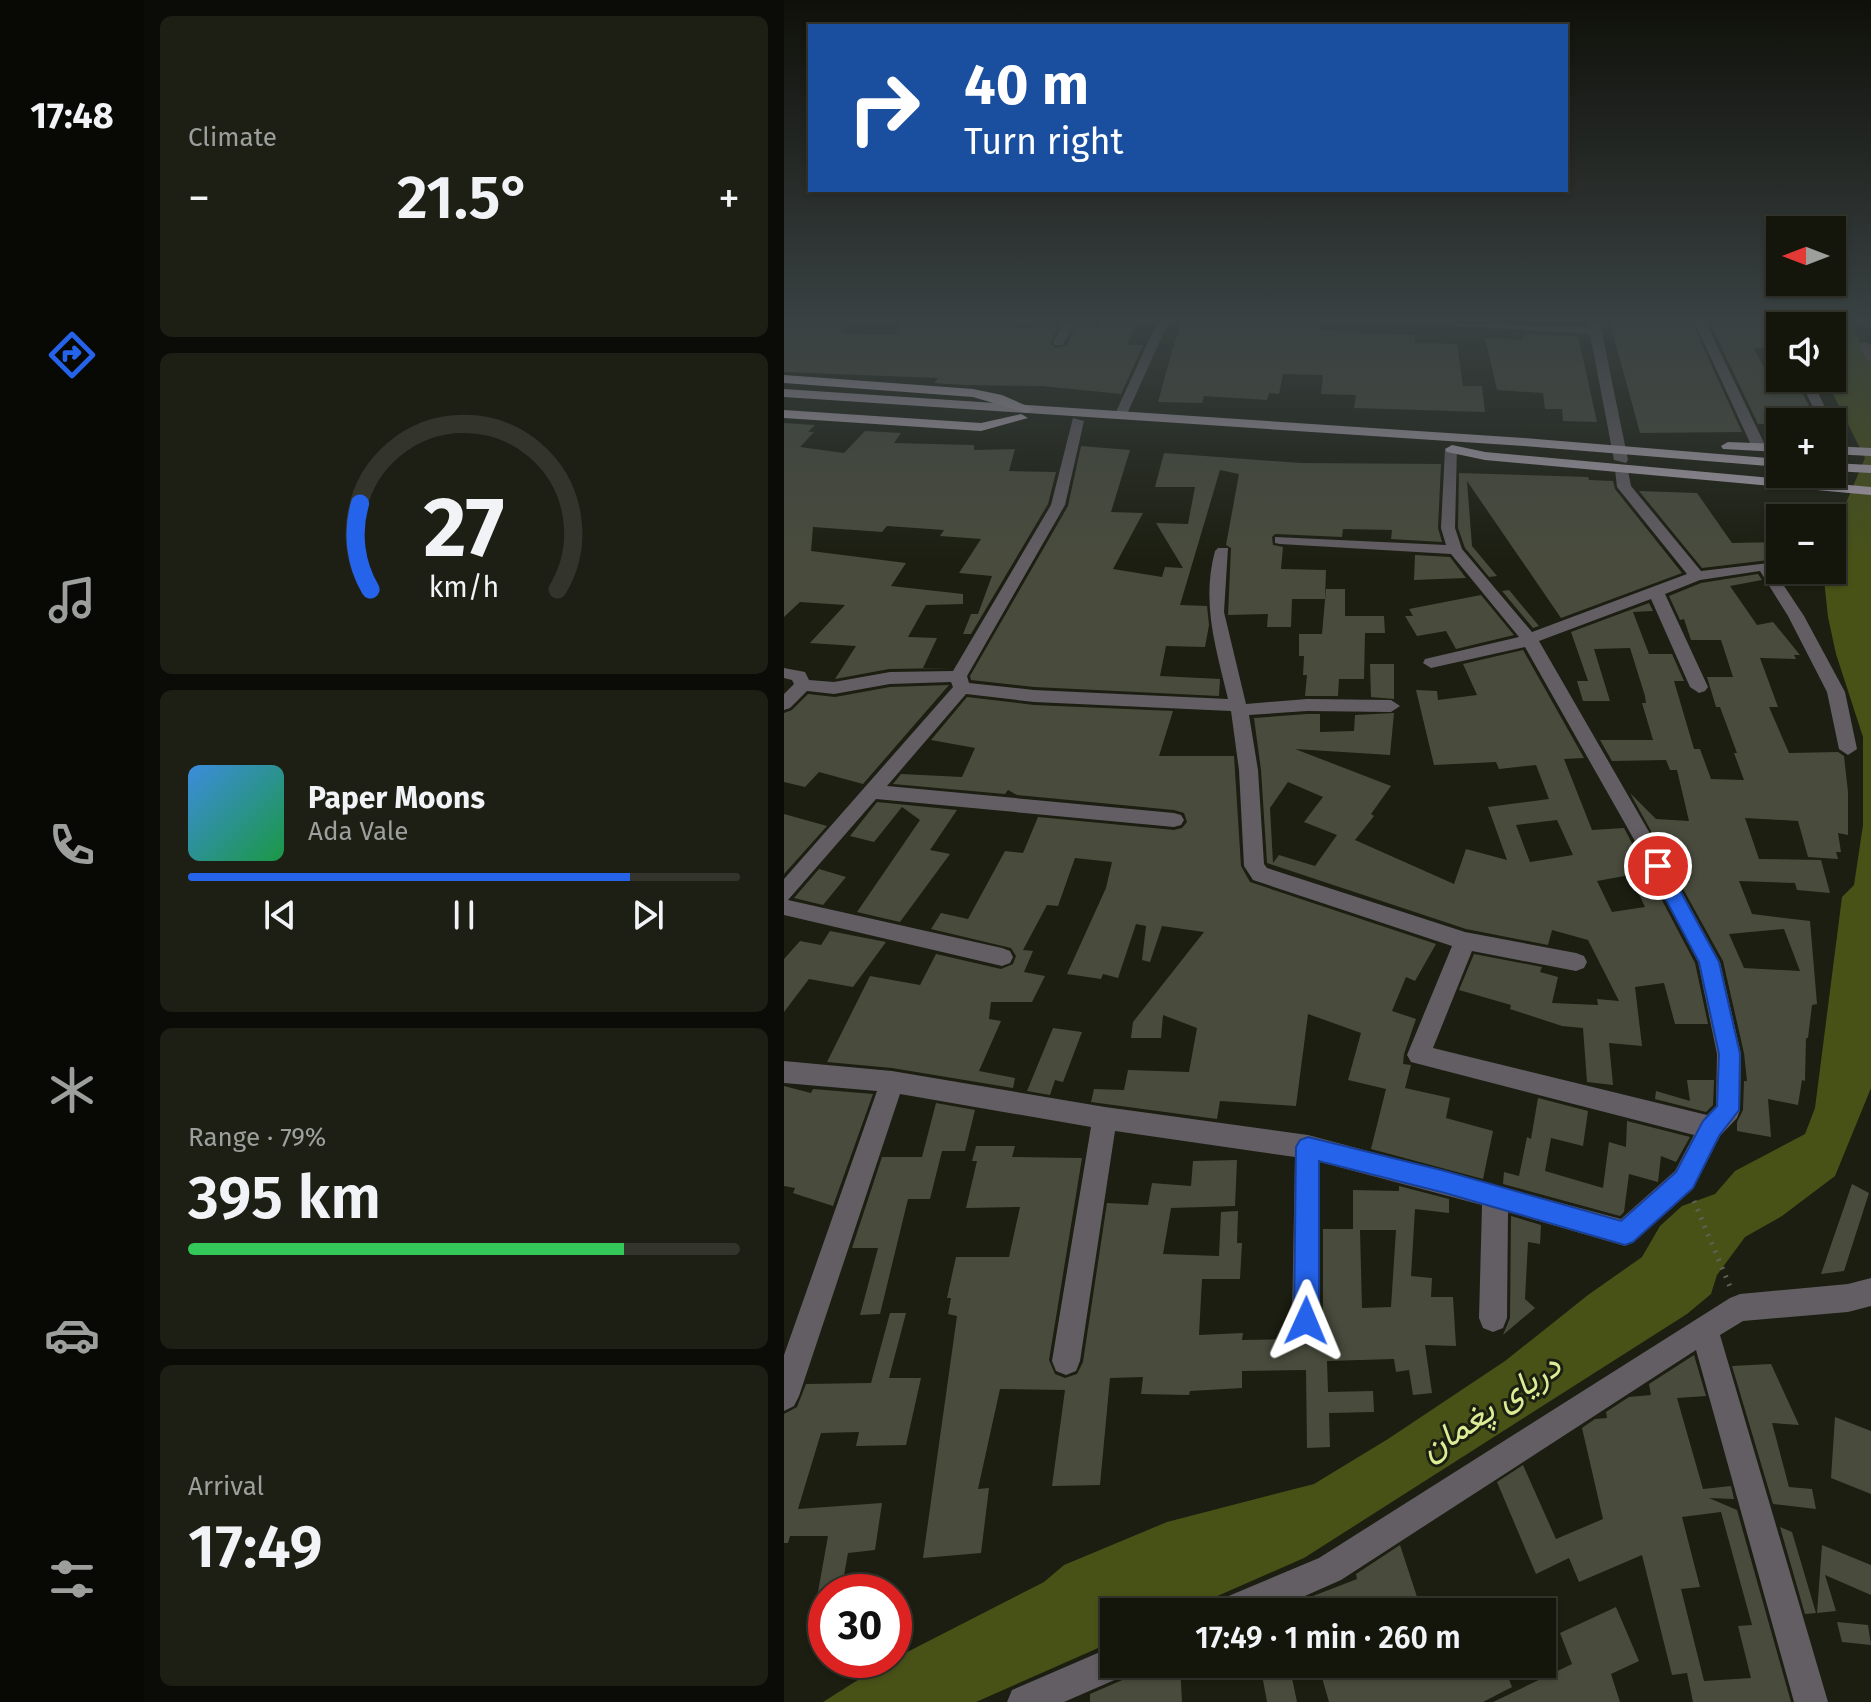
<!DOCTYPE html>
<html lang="en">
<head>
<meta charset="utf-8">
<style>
  body { margin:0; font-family:"Fira Sans",Vazirmatn,sans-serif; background:#1d1f15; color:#f1f3f6; height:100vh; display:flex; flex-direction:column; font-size:30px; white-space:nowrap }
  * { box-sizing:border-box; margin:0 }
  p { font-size:26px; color:#9d9f9d }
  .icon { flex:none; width:44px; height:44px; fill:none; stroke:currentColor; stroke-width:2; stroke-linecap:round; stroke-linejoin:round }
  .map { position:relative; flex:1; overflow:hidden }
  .drawer { display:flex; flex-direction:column; gap:16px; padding:16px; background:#0b0c07; width:640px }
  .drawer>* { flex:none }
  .guide { position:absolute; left:24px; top:24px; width:760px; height:168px; border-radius:0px; box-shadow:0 2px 6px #0004,0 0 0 2px #33352d; background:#1a4fa0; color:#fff; overflow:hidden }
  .needle { width:52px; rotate:270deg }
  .controls { position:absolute; left:982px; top:216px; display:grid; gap:16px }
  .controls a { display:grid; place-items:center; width:80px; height:80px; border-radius:0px; background:#14160c; box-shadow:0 2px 6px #0004,0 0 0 2px #33352d; font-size:40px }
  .speed { position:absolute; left:24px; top:1574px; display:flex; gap:16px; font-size:40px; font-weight:700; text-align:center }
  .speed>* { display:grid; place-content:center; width:104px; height:104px; border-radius:50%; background:#14160c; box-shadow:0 2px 6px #0004,0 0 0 2px #33352d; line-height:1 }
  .speed .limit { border:12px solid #d22; background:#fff; color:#111 }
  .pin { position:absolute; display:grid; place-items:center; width:68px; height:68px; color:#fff; margin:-34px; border:4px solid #fff; border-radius:50%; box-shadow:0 2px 8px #0007 }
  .me { position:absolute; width:88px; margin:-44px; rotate:1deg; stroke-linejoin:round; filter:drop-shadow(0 0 6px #0008) }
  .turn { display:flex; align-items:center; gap:28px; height:168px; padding:0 24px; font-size:36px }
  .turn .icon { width:104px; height:104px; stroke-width:2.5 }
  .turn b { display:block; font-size:56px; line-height:68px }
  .big { font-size:60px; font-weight:600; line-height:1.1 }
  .drawer .tile { flex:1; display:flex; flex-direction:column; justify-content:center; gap:12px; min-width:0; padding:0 28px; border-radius:12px; background:#1d1f15 }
  .drawer .dial { align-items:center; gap:0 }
  .dial svg { height:208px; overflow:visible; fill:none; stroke:#33352d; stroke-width:7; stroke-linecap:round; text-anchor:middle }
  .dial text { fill:#f1f3f6; stroke:none }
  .song { display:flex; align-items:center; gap:24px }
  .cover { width:96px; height:96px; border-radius:12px; background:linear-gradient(135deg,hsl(210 70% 55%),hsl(140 70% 35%)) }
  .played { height:8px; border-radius:4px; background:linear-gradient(90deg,#2563eb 80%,#33352d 80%) }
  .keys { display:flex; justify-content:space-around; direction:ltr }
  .heat { display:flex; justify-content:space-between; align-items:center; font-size:44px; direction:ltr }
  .charge { height:12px; border-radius:6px; background:linear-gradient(90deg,#34c759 79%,#33352d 0) }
  .trip { position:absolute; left:316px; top:1598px; width:456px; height:80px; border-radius:0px; background:#14160c; box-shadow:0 2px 6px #0004,0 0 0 2px #33352d; font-weight:600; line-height:80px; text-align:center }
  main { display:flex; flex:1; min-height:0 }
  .menu { display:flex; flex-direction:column; width:144px; justify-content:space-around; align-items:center; background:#080905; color:#9d9f9d }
  .menu .icon { width:56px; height:56px }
  .menu .active { color:#2563eb }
  .menu b { font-size:36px; color:#f1f3f6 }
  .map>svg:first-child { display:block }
</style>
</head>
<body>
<main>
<nav class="menu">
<b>17:48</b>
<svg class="icon active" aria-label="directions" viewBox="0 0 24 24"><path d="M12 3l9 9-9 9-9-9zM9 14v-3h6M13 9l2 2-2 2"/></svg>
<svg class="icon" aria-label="music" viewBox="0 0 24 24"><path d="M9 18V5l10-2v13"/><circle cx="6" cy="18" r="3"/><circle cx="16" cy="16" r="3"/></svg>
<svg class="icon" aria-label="phone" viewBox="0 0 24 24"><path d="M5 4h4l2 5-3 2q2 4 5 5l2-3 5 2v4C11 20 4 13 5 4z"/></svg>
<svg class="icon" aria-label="climate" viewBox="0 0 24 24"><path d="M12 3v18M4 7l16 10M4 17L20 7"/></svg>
<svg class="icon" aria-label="car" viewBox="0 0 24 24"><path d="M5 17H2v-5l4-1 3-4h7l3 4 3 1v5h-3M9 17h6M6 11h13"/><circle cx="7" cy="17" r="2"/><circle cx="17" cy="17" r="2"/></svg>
<svg class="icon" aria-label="filters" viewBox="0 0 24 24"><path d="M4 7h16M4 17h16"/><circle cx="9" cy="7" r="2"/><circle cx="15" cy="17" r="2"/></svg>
</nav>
<section class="drawer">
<div class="tile"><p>Climate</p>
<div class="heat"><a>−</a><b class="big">21.5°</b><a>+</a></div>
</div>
<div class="tile dial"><svg viewBox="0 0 100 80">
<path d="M14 69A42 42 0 1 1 86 69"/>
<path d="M14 69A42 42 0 0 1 10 36" stroke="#2563eb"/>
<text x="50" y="56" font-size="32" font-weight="700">27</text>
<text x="50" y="72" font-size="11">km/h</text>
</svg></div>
<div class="tile">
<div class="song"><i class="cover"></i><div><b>Paper Moons</b><p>Ada Vale</p></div></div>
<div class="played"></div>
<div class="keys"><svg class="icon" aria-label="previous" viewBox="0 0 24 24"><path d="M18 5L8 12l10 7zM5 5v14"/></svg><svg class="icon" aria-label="pause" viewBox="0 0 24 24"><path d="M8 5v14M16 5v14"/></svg><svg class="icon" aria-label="next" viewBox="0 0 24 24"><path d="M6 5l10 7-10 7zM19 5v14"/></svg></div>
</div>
<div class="tile"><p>Range · 79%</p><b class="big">395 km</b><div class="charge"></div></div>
<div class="tile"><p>Arrival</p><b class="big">17:49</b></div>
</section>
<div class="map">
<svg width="1087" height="1702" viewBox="0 0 1087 1702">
  <rect width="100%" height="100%" fill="#1b1e10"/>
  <!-- water -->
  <path fill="#485217" d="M1012 323H1067L1087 363V1088L1051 1176 998 1216 961 1237 933 1275 927 1294 903 1314 520 1558 397 1612H330V1641L192 1702H39L96 1666 260 1582 280 1565 383 1522 530 1484 604 1439 721 1361 804 1295 858 1257 876 1226 898 1206 931 1194 951 1171 1021 1134 1031 1108 1058 897 1070 885 1079 825V737L1052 654 1044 617 1039 570H1048L1047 513 1062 503 1081 458 1041 378H1048V326H1013Z"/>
  <!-- building -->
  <path fill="#494c3d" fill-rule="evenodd" d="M0 323H66L58 333 110 335 119 323H231L228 328 274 327 266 343 271 348 282 346 291 327 314 328 315 323H352L343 345H359L337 394 258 386 179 385 150 383 154 378 0 372Z
    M399 323 535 326 534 329 564 332 630 335 631 343 673 344 679 386H698L701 412 570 408 572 395 537 394 539 375 499 374 495 394 485 393 483 400 420 396 418 403 374 402 391 340Z
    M826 323H908L958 432 856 433Z
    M926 323 986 325 996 341V348H969L988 380H1012L1033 422 974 424Z
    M739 334 794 336 813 422 779 421 778 409H761L759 393 713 390 701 338 739 340Z
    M0 423 31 425 24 432H30L16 447 60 453 81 431 117 433 110 443 190 445V450L231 449 225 471 272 472 264 504 187 634H179L187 614H194L208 576 175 573 197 539 156 536 160 530 103 526 98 532 29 527 27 551 122 563 107 586 179 594V604L142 605 124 637 153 638 139 668H167L105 669 51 679 72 646 26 643 61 605 16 602 0 617Z
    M297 446 346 450 327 512 359 513 329 569 378 577 381 567 399 568 372 523 404 524 411 487H371L380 453 517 463 657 464 654 528 658 542 607 539 608 530 559 529 558 537 491 534 488 537 489 545 499 547 497 569 542 570 541 599H508L507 627H483L484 614 444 615 447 548 442 545 455 474 436 470 396 605 423 606 425 625 421 647 382 646 376 676 436 679 435 696 250 687 187 680 186 676 284 506Z
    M675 473 804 477 805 480 829 481 831 489 898 573 777 618 683 481 688 546 713 576 705 577 681 548 674 528Z
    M855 491 913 493 948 543 996 542V574L985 560 918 568Z
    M631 555 666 557 682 578 630 580Z
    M974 574 978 580 946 586 973 625 989 622 1016 655H1010L1012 659 976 658 994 707H985L1005 753 1054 752 1060 756 1064 792V835L1054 833 1057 852H1052L1054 859 1024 857 1014 821 961 818 975 859 1037 860 1046 893 1013 890 1011 883 955 881 968 914 1026 921 1033 1004 1028 1005 1024 1038H1022L1021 1081 1018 1080 1014 1105 984 1099 987 1137 953 1131V1122L959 1110 960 1081H963L960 1053 939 961 846 793 872 819 905 821 893 770H886L882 760 828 761 816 740H869L858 703H862L861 696 846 648 810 649 826 701H799L793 681H804L787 632 865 603 869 611 849 612 865 654H888L900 681H890L910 749H916L927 779 960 780 950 753H953L936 707H932L923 677H949L937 640H907L900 619 896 620 885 596 917 583ZM1000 929 1016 971 960 968 945 934Z
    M542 589H561V616H600L601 633H581L580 679H555L554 696H521L523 675H519L520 656H515V634H538Z
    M725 590 755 626 749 628 718 591Z
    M697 595 730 635 672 649 662 631 633 636 621 616H629L625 609Z
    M739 650 800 758 780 759 808 830 840 828 911 963 924 1024H891L880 983 851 987 858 1046 825 1043 829 1085 803 1082 799 1028 778 1026 726 1009 727 1005 675 990 690 954 758 967 756 972 774 977 768 1003 814 1005 813 999 835 1001 804 940 768 930 764 945 682 929 483 863 477 770 470 718 523 714H536V732L570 731 571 715 610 713 606 755 511 749 607 786 587 814 590 816 571 840 670 884 682 849 723 860 704 807 765 799 752 765 715 769 712 762 650 765 632 690 653 691 654 700 693 695 679 664ZM504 782 539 797 520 822 553 835 531 866 495 855 489 863 486 808ZM773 820 789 855 746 862 732 825ZM846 875 861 907 828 912 813 881Z
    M586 664H610V699L587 697Z
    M165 685 79 784 35 772 21 787 0 782V713L8 710 24 694 51 697 106 687Z
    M183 697 250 705 389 711 375 756H450L457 866 466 882 652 944 631 981 622 977 608 1011 632 1019 620 1054 619 1064 627 1065 621 1088 666 1098 662 1118 709 1131 699 1179 587 1149 602 1089 564 1080 577 1033 524 1014 512 1106 436 1101 433 1119 307 1102 310 1089 340 1090 344 1070 405 1072 413 1028 379 1015 377 1038H347L349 1022 420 932 378 926 366 962 358 960 362 926 352 924 334 978 319 974 317 979 283 974 322 888 328 862 291 858 274 906 263 905 239 950 249 951 240 972 261 976 248 1002H207L205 1019 217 1021 195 1071 231 1078 229 1088 108 1068 43 1062 86 976 136 985 152 954 217 969 229 964 232 956 227 948 147 929 157 913 184 919 221 851 239 853 254 817 390 830 398 828 403 822 400 813 390 810 233 795 224 790 221 794 109 784 117 774 178 777 191 748 147 740Z
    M93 802 173 810 146 850 166 854 116 922 73 912 136 820 118 807 90 842 66 836Z
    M0 814 43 826 0 874Z
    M35 869 62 877 39 905 10 898Z
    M46 931 102 942 69 987 25 979 0 1012V959L16 941 37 945Z
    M269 1028 298 1032 279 1082 271 1080 266 1095 243 1091Z
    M903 1080H930L929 1105 922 1112 871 1099 872 1091 906 1101Z
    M0 1086 27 1093 29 1089 89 1094 49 1206 9 1193 11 1188 0 1186Z
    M754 1098 804 1111 799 1146 767 1138 761 1171 819 1188 825 1142 842 1147 843 1121 906 1137 892 1162 877 1156 874 1182 845 1174 840 1212 836 1216 719 1184 720 1172 735 1176 743 1137 747 1139Z
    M152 1103 191 1110 181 1151H158L146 1199H124L96 1314 76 1315 94 1248H68L98 1157H138Z
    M192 1146H231L228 1157 298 1158 265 1360 271 1374 281 1378 293 1374 299 1362 323 1203 364 1205 368 1183 407 1186 409 1161 453 1160 451 1206 387 1208 379 1254 435 1256 437 1212 454 1211 453 1243H458L456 1279H418L415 1335 459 1333 458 1340 525 1339 533 1334 539 1321V1229H569V1190L615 1191V1186L665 1199V1213L631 1209 627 1276 648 1278 647 1297H669L672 1346 641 1345 648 1393 629 1395 625 1370 612 1372 610 1359 543 1361 544 1392 589 1391 590 1412 545 1413 546 1447 523 1448 522 1370 458 1371V1388L406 1391 405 1395 357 1394 359 1377 326 1378 316 1485 268 1486 281 1390 216 1389 194 1489 205 1488 197 1553 139 1558 173 1316 164 1314 167 1298H163L172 1257H225L236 1207 182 1208 193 1161H188ZM576 1230H612L607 1307 578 1308Z
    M1068 1184 1085 1193 1060 1271 1037 1274Z
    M727 1216 757 1225 756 1244 744 1242 741 1299 751 1308 719 1335 726 1318Z
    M106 1313H122L105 1378H137L122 1445 72 1446 75 1432 37 1433 14 1509 98 1503 91 1550 64 1553 57 1592H34L44 1536H6L4 1543H0V1414L13 1407 22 1384 87 1383Z
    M910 1355 922 1396 893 1398 919 1489 947 1486 950 1499 925 1498 953 1510 1007 1702H909L903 1673 888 1675 858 1555 795 1582 785 1558 752 1574 713 1482 739 1465 772 1539 819 1519 798 1428 811 1419 823 1418 822 1412 845 1397 867 1395 865 1384ZM937 1512 968 1625 954 1626 967 1678 920 1681 897 1589 916 1587 898 1517Z
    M987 1364 1015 1425 988 1423 1005 1487 1028 1489 1032 1509 989 1504 948 1366Z
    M1051 1417 1087 1431V1494L1047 1478Z
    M996 1527 1008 1532 1032 1613 1021 1614Z
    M616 1545 638 1612H520L516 1601 573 1579 572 1574Z
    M1038 1545 1087 1565V1595L1041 1575 1052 1611 1033 1613Z
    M832 1607 855 1661 827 1674 836 1702H709L788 1664 776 1633Z
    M1053 1622 1084 1625 1087 1645 1058 1642Z
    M363 1664H396L398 1702H306V1694L343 1678 348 1667Z
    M476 1664H505L513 1702H483Z
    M534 1664H719L728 1687 699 1702H545Z"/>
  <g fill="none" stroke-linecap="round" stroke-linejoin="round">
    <!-- path -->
    <path stroke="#5e6154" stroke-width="5" stroke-dasharray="2 7" stroke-linecap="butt" d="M910 1201 947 1289"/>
    <!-- minor -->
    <path fill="#635e64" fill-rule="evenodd" d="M279 323H290L279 345H271L269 343Z
      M373 323H384L343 414 332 417 331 414Z
      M669 323 805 327 804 323H816L844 460 842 463 830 460 806 334 674 326Z
      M911 323H922L982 447 980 450 968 447Z
      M991 323H1002L1003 326H996V329Z
      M1081 342 1087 345V361L1083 360 1075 345Z
      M1015 378H1027L1048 422V423L1036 422Z
      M289 418 300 421 281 505 183 676 185 683 250 690 444 699C432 648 417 603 431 551L434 548H444L440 612 462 704 523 699 607 700 616 706 607 712 523 711 465 715 474 770 480 864 483 868 681 932 792 953 800 956 803 962 800 968 792 971 688 951 649 1048 923 1115 932 1106 933 1054 914 962 852 843 741 647 647 668 639 663 641 659 735 637 667 554 496 544 491 543V537L662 545 657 528 661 449 673 446 671 528 678 549 748 632 903 574 833 487 831 469 843 466 847 486 917 571 985 563 1020 616 1061 692 1073 749 1064 755 1055 749 1043 692 1004 616 976 571 916 580 881 594 924 687 921 691 915 693 906 687 867 599 755 641 868 837 936 962 957 1054 956 1110 953 1118 936 1136 909 1189 850 1242 841 1246 724 1212 723 1318 719 1328 709 1332 699 1328 695 1318 698 1205 536 1162V1321L532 1331 522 1335 512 1331 508 1321 511 1157 331 1131 296 1361 292 1371 282 1375 272 1371 268 1361 307 1127 116 1094 15 1396 10 1406 0 1411V1355L93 1091 0 1083V1061L108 1071 321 1107 524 1135 837 1219 891 1171 910 1135 627 1062 623 1055 668 946 469 880 460 866 455 770 447 711 250 702 182 694 103 786 390 813 397 815 400 820 397 825 390 827 92 799 4 900 218 948 226 951 229 957 226 963 218 966 0 915V879L169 687 167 682 106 684 50 694 23 691 6 708 0 710V694L10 684 8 680 0 678V668L21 672 25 680 50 682 106 672 169 671 267 505Z
      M1048 430 1053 431 1063 450 1061 453 1049 450Z
      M1087 1278V1306L1064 1312 959 1321 936 1335 1044 1702H1010L912 1350 557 1580 485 1612H431L435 1600 535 1558 946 1298 956 1294 1064 1284Z
      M330 1646V1664H346L342 1675 280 1702H223L228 1690Z"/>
    <!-- primary -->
    <path fill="#aba1ae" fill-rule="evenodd" d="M0 389 740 438 996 459V467L740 446 0 397Z
      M944 442 996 444V452L939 449 937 446Z
      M668 445 701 452 1087 487V495L701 460 663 452 661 449Z
      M1048 446 1087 448V456L1048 454Z
      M1048 463 1087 465V473L1048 471Z"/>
    <!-- trunk -->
    <path fill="#baaebc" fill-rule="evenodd" d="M0 375 189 389 218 395 250 409 243 413 189 397 0 383Z
      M0 410 197 423 237 414 244 418 197 431 0 418Z"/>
  </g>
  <!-- sky -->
  <linearGradient id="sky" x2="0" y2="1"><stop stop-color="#0f1009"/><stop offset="0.57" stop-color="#394142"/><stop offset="1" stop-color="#394142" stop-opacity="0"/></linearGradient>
  <rect width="1087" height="562" fill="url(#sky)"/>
  <!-- route -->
  <path fill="#2563eb" stroke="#184099" stroke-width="2" d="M874 859 880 861 935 962 956 1054 955 1110 935 1136 909 1188 849 1242 841 1245 661 1193 535 1161V1321L531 1330 522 1333 513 1330 510 1321 512 1147 516 1140 524 1137 661 1171 837 1221 892 1172 919 1121 933 1106 935 1054 915 962 864 866Z"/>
  <g text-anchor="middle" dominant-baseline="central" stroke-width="6" stroke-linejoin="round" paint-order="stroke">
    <!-- near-water labels -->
    <g font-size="34" font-style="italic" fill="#daed96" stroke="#1b1e10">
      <text transform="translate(706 1407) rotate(-34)">دریای پغمان</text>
    </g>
  </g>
</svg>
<div class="controls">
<a><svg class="needle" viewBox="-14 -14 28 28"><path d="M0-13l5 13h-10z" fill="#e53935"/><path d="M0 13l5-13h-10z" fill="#9d9f9d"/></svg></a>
<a><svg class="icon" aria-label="sound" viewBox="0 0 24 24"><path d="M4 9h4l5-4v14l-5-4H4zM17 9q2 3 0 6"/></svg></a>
<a>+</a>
<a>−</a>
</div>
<div class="speed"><div class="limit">30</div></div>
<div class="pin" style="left:874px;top:866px;background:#d93025"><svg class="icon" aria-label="arrive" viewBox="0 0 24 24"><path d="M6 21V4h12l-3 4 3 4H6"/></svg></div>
<svg class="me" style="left:522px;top:1321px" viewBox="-20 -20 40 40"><path d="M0-17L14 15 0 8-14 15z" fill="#2563eb" stroke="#fff" stroke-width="4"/></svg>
<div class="trip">17:49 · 1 min · 260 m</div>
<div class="guide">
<div class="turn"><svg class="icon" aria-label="right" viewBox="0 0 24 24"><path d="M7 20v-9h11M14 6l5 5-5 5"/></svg><div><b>40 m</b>Turn right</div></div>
</div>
</div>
</main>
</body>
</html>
